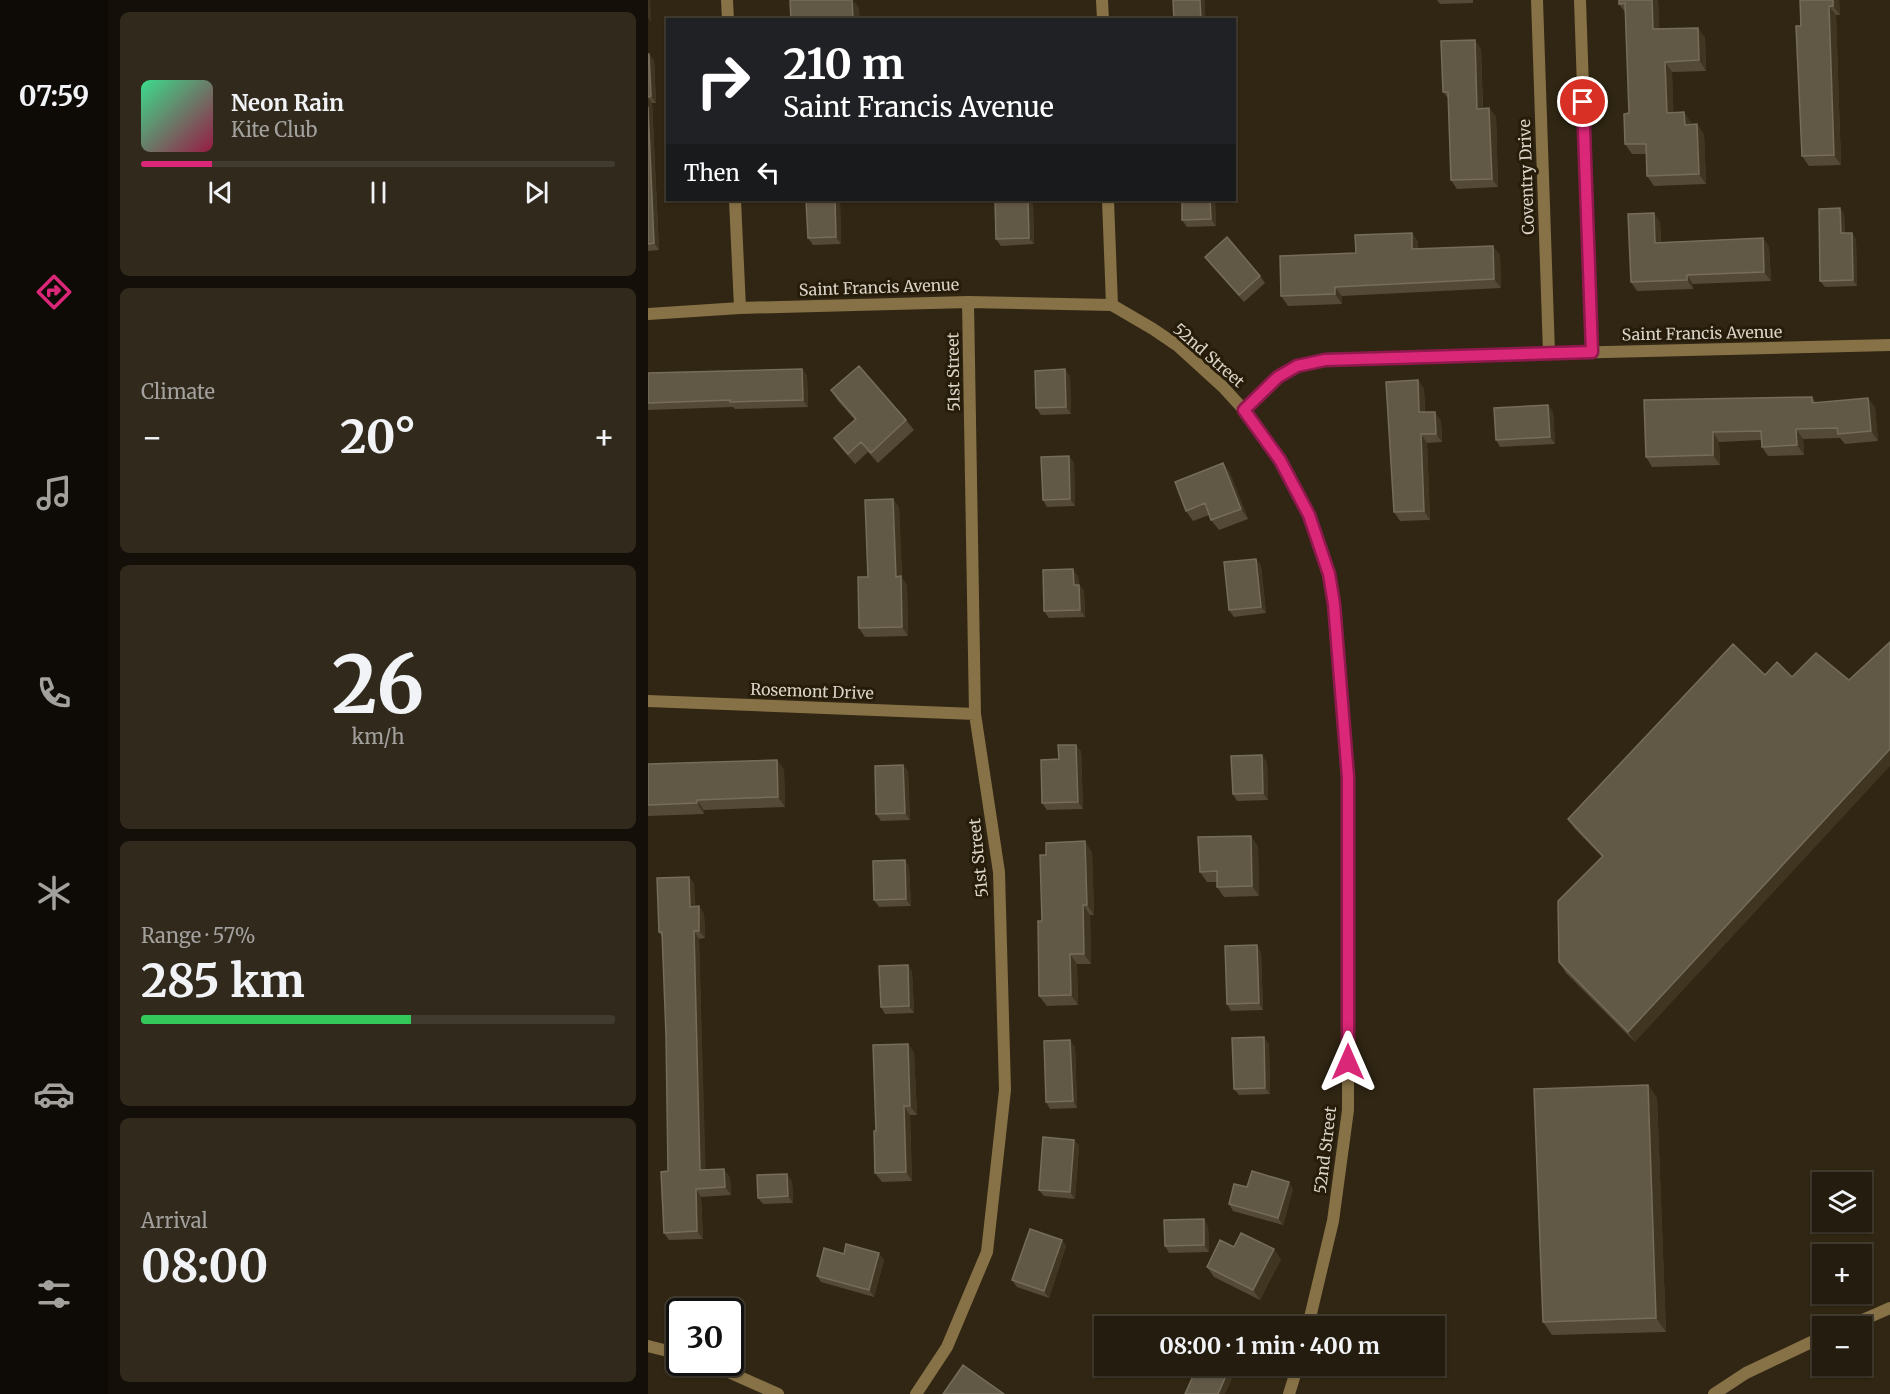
<!DOCTYPE html>
<html lang="en">
<head>
<meta charset="utf-8">
<style>
  body { margin:0; font-family:Merriweather,serif; background:#30291c; color:#f1f3f6; height:100vh; display:flex; flex-direction:column; font-size:22px; white-space:nowrap }
  * { box-sizing:border-box; margin:0 }
  p { font-size:20px; color:#a3a19e }
  .icon { flex:none; width:33px; height:33px; fill:none; stroke:currentColor; stroke-width:2; stroke-linecap:round; stroke-linejoin:round }
  .map { position:relative; flex:1; overflow:hidden }
  .panel { display:flex; flex-direction:column; gap:12px; padding:12px; background:#140f08; width:540px }
  .panel>* { flex:none }
  .banner { position:absolute; left:18px; top:18px; width:570px; height:183px; border-radius:0px; box-shadow:0 2px 4px #0004,0 0 0 2px #413a2e; background:#202124; color:#fff; overflow:hidden }
  .controls { position:absolute; left:1164px; top:1172px; display:grid; gap:12px }
  .controls a { display:grid; place-items:center; width:60px; height:60px; border-radius:0px; background:#241c0e; box-shadow:0 2px 4px #0004,0 0 0 2px #413a2e; font-size:30px }
  .speed { position:absolute; left:18px; top:1298px; display:flex; gap:12px; font-size:30px; font-weight:700; text-align:center }
  .speed>* { display:grid; place-content:center; width:78px; height:78px; border-radius:50%; background:#241c0e; box-shadow:0 2px 4px #0004,0 0 0 2px #413a2e; line-height:1 }
  .speed .limit { border:3px solid #111; border-radius:9px; background:#fff; color:#111 }
  .pin { position:absolute; display:grid; place-items:center; width:51px; height:51px; color:#fff; margin:-26px; border:3px solid #fff; border-radius:50%; box-shadow:0 2px 6px #0007 }
  .me { position:absolute; width:66px; margin:-33px; rotate:0deg; stroke-linejoin:round; filter:drop-shadow(0 0 4px #0008) }
  .turn { display:flex; align-items:center; gap:21px; height:126px; padding:0 18px; font-size:27px }
  .turn .icon { width:78px; height:78px; stroke-width:2.5 }
  .turn b { display:block; font-size:42px; line-height:51px }
  .then { display:flex; align-items:center; height:57px; padding:0 18px; background:#0003; gap:12px; font-size:22px }
  .big { font-size:45px; font-weight:700; line-height:1.1 }
  .panel .widget { flex:1; display:flex; flex-direction:column; justify-content:center; gap:9px; min-width:0; padding:0 21px; border-radius:9px; background:#30291c }
  .panel .dial { align-items:center; gap:0 }
  .dial b { font-size:78px; line-height:1 }
  .song { display:flex; align-items:center; gap:18px }
  .cover { width:72px; height:72px; border-radius:9px; background:linear-gradient(135deg,hsl(150 70% 55%),hsl(340 70% 35%)) }
  .played { height:6px; border-radius:3px; background:linear-gradient(90deg,#db2777 15%,#413a2e 15%) }
  .keys { display:flex; justify-content:space-around; direction:ltr }
  .heat { display:flex; justify-content:space-between; align-items:center; font-size:33px; direction:ltr }
  .charge { height:9px; border-radius:4px; background:linear-gradient(90deg,#34c759 57%,#413a2e 0) }
  .trip { position:absolute; left:446px; top:1316px; width:351px; height:60px; border-radius:0px; background:#241c0e; box-shadow:0 2px 4px #0004,0 0 0 2px #413a2e; font-weight:700; line-height:60px; text-align:center }
  main { display:flex; flex:1; min-height:0 }
  .tabs { display:flex; flex-direction:column; width:108px; justify-content:space-around; align-items:center; background:#0e0b06; color:#a3a19e }
  .tabs .icon { width:42px; height:42px }
  .tabs .current { color:#db2777 }
  .tabs b { font-size:27px; color:#f1f3f6 }
  .map>svg:first-child { display:block }
</style>
</head>
<body>
<main>
<nav class="tabs">
<b>07:59</b>
<svg class="icon current" aria-label="directions" viewBox="0 0 24 24"><path d="M12 3l9 9-9 9-9-9zM9 14v-3h6M13 9l2 2-2 2"/></svg>
<svg class="icon" aria-label="music" viewBox="0 0 24 24"><path d="M9 18V5l10-2v13"/><circle cx="6" cy="18" r="3"/><circle cx="16" cy="16" r="3"/></svg>
<svg class="icon" aria-label="phone" viewBox="0 0 24 24"><path d="M5 4h4l2 5-3 2q2 4 5 5l2-3 5 2v4C11 20 4 13 5 4z"/></svg>
<svg class="icon" aria-label="climate" viewBox="0 0 24 24"><path d="M12 3v18M4 7l16 10M4 17L20 7"/></svg>
<svg class="icon" aria-label="car" viewBox="0 0 24 24"><path d="M5 17H2v-5l4-1 3-4h7l3 4 3 1v5h-3M9 17h6M6 11h13"/><circle cx="7" cy="17" r="2"/><circle cx="17" cy="17" r="2"/></svg>
<svg class="icon" aria-label="filters" viewBox="0 0 24 24"><path d="M4 7h16M4 17h16"/><circle cx="9" cy="7" r="2"/><circle cx="15" cy="17" r="2"/></svg>
</nav>
<section class="panel">
<div class="widget">
<div class="song"><i class="cover"></i><div><b>Neon Rain</b><p>Kite Club</p></div></div>
<div class="played"></div>
<div class="keys"><svg class="icon" aria-label="previous" viewBox="0 0 24 24"><path d="M18 5L8 12l10 7zM5 5v14"/></svg><svg class="icon" aria-label="pause" viewBox="0 0 24 24"><path d="M8 5v14M16 5v14"/></svg><svg class="icon" aria-label="next" viewBox="0 0 24 24"><path d="M6 5l10 7-10 7zM19 5v14"/></svg></div>
</div>
<div class="widget"><p>Climate</p>
<div class="heat"><a>−</a><b class="big">20°</b><a>+</a></div>
</div>
<div class="widget dial"><b>26</b><p>km/h</p></div>
<div class="widget"><p>Range · 57%</p><b class="big">285 km</b><div class="charge"></div></div>
<div class="widget"><p>Arrival</p><b class="big">08:00</b></div>
</section>
<div class="map">
<svg width="1242" height="1394" viewBox="0 0 1242 1394">
  <rect width="100%" height="100%" fill="#302613"/>
  <g fill="none" stroke-linecap="round" stroke-linejoin="round">
    <!-- minor -->
    <path stroke="#877146" stroke-width="12" d="M79 0 80 20
      M454 0 455 20
      M889 0 901 353
      M932 0 944 352
      M87 200 92 308
      M460 200 464 305 505 329 530 346 575 387 596 410 632 460 647 487 661 515 681 574 686 604 700 777V1110L685 1221 660 1326
      M0 314 92 308 320 302 464 305
      M596 410 630 377 649 366 677 359 1242 345
      M0 701 327 714
      M1201 1326 1242 1308
      M268 1394 299 1347 339 1252 357 1090 351 872 327 714 320 302
      M641 1394 650 1365
      M1066 1394 1098 1373 1174 1337"/>
    <!-- tertiary -->
    <path stroke="#877146" stroke-width="12" d="M0 1346 32 1354
      M58 1362 130 1394"/>
  </g>
  <!-- wall -->
  <path fill="#544936" d="M789 0H825V3L792 4Z
    M971 0H1010L1011 29 1050 28 1057 38 1058 71 1024 72 1025 112 1043 122V124H1049L1056 135 1058 184 1006 186 999 176 998 154H984L977 144 981 113 977 12 971 4Z
    M1152 0H1191L1192 15H1188L1193 165 1161 166 1154 156Z
    M833 49 835 108H841L848 117 850 187 809 189 803 180 800 98 795 92Z
    M0 54H1L6 61 8 103H4L11 250 0 251Z
    M192 200 193 244 165 245 160 238Z
    M380 200H382L385 204 386 244 353 246 348 239Z
    M567 200 568 226 539 227 534 220Z
    M1192 208 1196 214 1197 233H1204L1208 240 1209 286 1177 287 1172 281Z
    M1012 222 1013 242 1115 238 1121 247 1123 281 1045 284V289L989 291 983 282Z
    M764 233 770 242V248L852 255 853 288 694 296V304L640 306 633 296 708 253Z
    M557 257 612 276 617 283 596 302 562 264Z
    M154 369 159 376 160 407 87 409 85 407 0 410V373Z
    M422 376 423 414 393 415 388 408Z
    M770 380 776 389 777 412 793 421 794 442 779 443 782 520 752 521 746 512Z
    M183 390 258 420 266 430 230 463 220 452 207 464 194 449 186 438 207 420 190 401Z
    M1164 397 1168 403 1220 398 1227 408 1230 441 1197 444 1192 438 1155 439 1156 455 1120 456 1114 447 1113 440 1071 442 1072 465 1004 467 998 457Z
    M900 405 905 412 907 444 852 447 848 440Z
    M421 456 426 463 427 506 399 507 395 500Z
    M575 463 582 473 600 519 571 530 563 520 561 515 545 521 538 511Z
    M251 507 254 578 259 585 260 636 217 637 211 628 220 577Z
    M608 559 613 566 618 613 586 617 581 610Z
    M430 576 431 585 436 591 437 617 401 618 396 611Z
    M1085 644 987 1042 918 973 911 962 954 857 927 829 920 819Z
    M433 751 435 809 399 810 394 803 411 759Z
    M129 760 136 770 137 807 56 810V814L0 816V764Z
    M619 762 620 800 589 801 585 794Z
    M260 771 262 820 233 821 228 814Z
    M610 846 611 896 576 897 569 887V882H559L552 872Z
    M444 852 446 915H442L443 964H429L430 1005 399 1006 391 996 394 921Z
    M257 860 261 867 263 906 231 907 226 900Z
    M41 877 46 884 47 906 56 914 57 938 51 939 57 1170 82 1177 83 1195 53 1197 55 1239 21 1240 16 1233 20 1171 18 1035 14 937 11 932Z
    M613 952 615 1010 583 1011 579 1004Z
    M260 965 264 972 266 1013 237 1014 233 1007Z
    M260 1044 266 1053 269 1115H262L264 1181 234 1182 227 1173 228 1131Z
    M621 1044 622 1094 591 1095 586 1089Z
    M427 1047 429 1108 402 1109 398 1102Z
    M1000 1085 1009 1098 1018 1332 904 1335 895 1322Z
    M426 1140 431 1146 427 1199 396 1196 391 1190Z
    M144 1181 145 1203 115 1204 110 1198Z
    M599 1187 645 1189 635 1225 585 1211 581 1204Z
    M560 1226 561 1252 521 1253 517 1246Z
    M414 1240 418 1246 401 1298 369 1287 364 1280Z
    M586 1247 633 1259 612 1300 566 1277 559 1267Z
    M196 1254 236 1260 226 1297 173 1282 169 1276Z"/>
  <!-- shaded-wall -->
  <path fill="#403521" d="M0 0H2L3 22 0 18Z
    M204 0H205L211 8 212 20H205Z
    M552 0H557V20H553Z
    M1004 0H1010L1012 40 1005 29Z
    M1185 0H1191L1192 15 1185 6Z
    M1181 6 1188 15 1193 165 1186 155Z
    M1050 28 1057 38 1058 71 1051 60Z
    M827 40 833 49 835 118 829 109Z
    M1 54 6 61 8 103 3 96Z
    M1017 62 1024 72 1026 123 1019 113Z
    M0 97 4 103 11 250 6 243Z
    M841 108 848 117 850 187 844 179Z
    M1036 112 1043 122 1044 135 1037 125Z
    M1049 124 1056 135 1058 184 1051 174Z
    M187 200H192L193 244 188 237Z
    M380 200H382L385 204 386 244 381 238Z
    M562 200H567L568 226 563 219Z
    M1192 208 1196 214 1197 240 1193 233Z
    M1006 213 1012 222 1013 252 1007 243Z
    M764 233 770 242 771 258 764 249Z
    M1204 233 1208 240 1209 286 1205 280Z
    M1115 238 1121 247 1123 281 1116 272Z
    M845 246 852 255 853 288 846 279Z
    M1039 275 1045 284V289L1039 280Z
    M687 287 694 296V304L687 294Z
    M154 369 159 376 160 407 155 400Z
    M417 369 422 376 423 414 418 407Z
    M770 380 776 389 777 421 771 412Z
    M1220 398 1227 408 1230 441 1223 431Z
    M900 405 905 412 907 444 902 437Z
    M787 412 793 421 794 442 788 434Z
    M1148 429 1155 439 1156 455 1149 445Z
    M1065 432 1071 442 1072 465 1065 455Z
    M773 434 779 443 782 520 776 511Z
    M421 456 426 463 427 506 422 499Z
    M575 463 582 473 600 519 593 509Z
    M245 499 251 507 254 578 259 585 260 636 254 627 248 577Z
    M608 559 613 566 618 613 613 607Z
    M425 569 430 576 431 592 426 585Z
    M431 585 436 591 437 617 432 610Z
    M428 745 433 751 435 809 430 802Z
    M1242 749V766L987 1042 980 1032Z
    M614 755 619 762 620 800 615 793Z
    M129 760 136 770 137 807 130 797Z
    M255 765 260 771 262 820 257 813Z
    M49 800 56 810V814L49 803Z
    M603 836 610 846 611 896 604 886Z
    M437 841 444 852 446 915 439 905Z
    M257 860 261 867 263 906 258 899Z
    M41 877 46 884 47 914 42 907Z
    M435 905 442 915 443 964 436 954Z
    M51 906 56 914 57 938 51 931Z
    M46 931 51 939 58 1178 52 1170Z
    M609 945 613 952 615 1010 611 1003Z
    M422 954 429 964 430 1005 423 995Z
    M260 965 264 972 266 1013 261 1006Z
    M616 1037 621 1044 622 1094 617 1088Z
    M422 1040 427 1047 429 1108 425 1101Z
    M260 1044 266 1053 269 1115 262 1106Z
    M1000 1085 1009 1098 1018 1332 1008 1318Z
    M256 1106 262 1115 264 1181 258 1172Z
    M426 1140 431 1146 427 1199 422 1192Z
    M76 1169 82 1177 83 1195 77 1187Z
    M139 1174 144 1181 145 1203 140 1196Z
    M641 1182 645 1189 635 1225 630 1218Z
    M48 1189 53 1197 55 1239 49 1231Z
    M556 1219 560 1226 561 1252 556 1245Z
    M414 1240 418 1246 401 1298 396 1291Z
    M626 1249 633 1259 612 1300 605 1290Z
    M231 1253 236 1260 226 1297 221 1290Z
    M580 1371 585 1377 577 1394H570Z"/>
  <!-- building -->
  <path fill="#625846" stroke="#756c5a" stroke-width="1.5" d="M142 0H204L205 20H143Z
    M525 0H552L553 20H526Z
    M971 0H1004L1005 29 1050 28 1051 60 1017 62 1019 113 1036 112 1037 125 1049 124 1051 174 999 176 998 144H977L976 114 981 113 977 3 971 4Z
    M1152 0H1185V6H1181L1186 155 1154 156 1148 26H1153Z
    M827 40 829 109 841 108 844 179 803 180 800 92H795L793 41Z
    M0 54H1L3 96 0 97Z
    M0 107 6 243 0 244Z
    M158 200H187L188 237 160 238Z
    M347 200H380L381 238 348 239Z
    M534 200H562L563 219 534 220Z
    M1192 208 1193 233H1204L1205 280 1172 281 1171 209Z
    M1006 213 1007 243 1115 238 1116 272 1039 275V280L983 282 980 214Z
    M764 233V249L845 246 846 279 687 287V294L633 296 632 256 708 253 707 235Z
    M579 237 612 276 591 295 557 257Z
    M211 366 258 420 223 453 213 442 200 454 186 438 208 419 183 390Z
    M154 369 155 400 82 402V400L0 403V373Z
    M417 369 418 407 388 408 387 371Z
    M770 380 771 412H787L788 434H773L776 511 746 512 738 382Z
    M1164 397V403L1220 398 1223 431 1190 434 1189 428 1148 429 1149 445 1114 447 1113 431 1065 432V455L998 457 996 400Z
    M900 405 902 437 848 440 846 408Z
    M421 456 422 499 395 500 393 457Z
    M575 463 593 509 563 520 557 503 538 511 527 482Z
    M245 499 248 577 253 576 254 627 211 628 210 577H220L217 500Z
    M608 559 613 607 581 610 576 562Z
    M425 569 426 585H431L432 610 396 611 395 570Z
    M1242 642V749L980 1032 911 962 910 901 955 856 920 819 1085 644 1117 675 1129 662 1144 677 1168 653 1201 680Z
    M410 745H428L430 802 394 803 393 760 411 759Z
    M614 755 615 793 585 794 583 756Z
    M129 760 130 797 49 800V803L0 805V764Z
    M255 765 257 813 228 814 227 766Z
    M603 836 604 886 569 887V871L552 872 550 837Z
    M437 841 439 905H435L436 954H422L423 995 391 996 390 921H394L392 855H398V843Z
    M257 860 258 899 226 900 225 861Z
    M41 877 42 907 51 906V931H46L52 1170 76 1169 77 1187 48 1189 49 1231 16 1233 13 1172 20 1171 18 1035 14 932H11L9 878Z
    M609 945 611 1003 579 1004 577 946Z
    M260 965 261 1006 233 1007 231 966Z
    M616 1037 617 1088 586 1089 584 1038Z
    M422 1040 425 1101 398 1102 396 1041Z
    M260 1044 262 1106H256L258 1172 227 1173 226 1131H228L225 1045Z
    M1000 1085 1008 1318 895 1322 886 1089Z
    M395 1137 426 1140 422 1192 391 1190Z
    M604 1171 641 1182 630 1218 581 1204 586 1184 599 1187Z
    M139 1174 140 1196 110 1198 109 1175Z
    M556 1219V1245L517 1246 516 1220Z
    M382 1229 414 1240 396 1291 364 1280Z
    M593 1233 626 1249 605 1290 559 1267 572 1240 586 1247Z
    M198 1244 231 1253 221 1290 169 1276 176 1248 196 1254Z
    M315 1365 356 1394H295Z
    M550 1365H568L580 1371 570 1394H537Z"/>
  <g fill="none" stroke-linecap="round" stroke-linejoin="round">
    <defs>
      <path id="route" d="M700 1062V777L686 604 681 574 661 515 632 460 596 410 630 377 649 366 677 360 944 352 935 102"/>
    </defs>
    <!-- route casing -->
    <use href="#route" stroke="#8e194d" stroke-width="15"/>
    <!-- route -->
    <use href="#route" stroke="#db2777" stroke-width="10"/>
  </g>
  <g text-anchor="middle" dominant-baseline="central" stroke-width="6" stroke-linejoin="round" paint-order="stroke">
    <!-- street labels -->
    <g font-size="16" fill="#dad4c8" stroke="#261c09">
      <text transform="translate(878 177) rotate(-92)">Coventry Drive</text>
      <text transform="translate(231 287) rotate(-2)">Saint Francis Avenue</text>
      <text transform="translate(1054 333) rotate(-1)">Saint Francis Avenue</text>
      <text transform="translate(561 355) rotate(41)">52nd Street</text>
      <text transform="translate(305 372) rotate(-91)">51st Street</text>
      <text transform="translate(164 691) rotate(2)">Rosemont Drive</text>
      <text transform="translate(330 858) rotate(-96)">51st Street</text>
      <text transform="translate(677 1150) rotate(-83)">52nd Street</text>
    </g>
  </g>
</svg>
<div class="controls">
<a><svg class="icon" aria-label="layers" viewBox="0 0 24 24"><path d="M12 4l9 5-9 5-9-5zM3 14l9 5 9-5"/></svg></a>
<a>+</a>
<a>−</a>
</div>
<div class="speed"><div class="limit">30</div></div>
<div class="pin" style="left:935px;top:102px;background:#d93025"><svg class="icon" aria-label="arrive" viewBox="0 0 24 24"><path d="M6 21V4h12l-3 4 3 4H6"/></svg></div>
<svg class="me" style="left:700px;top:1062px" viewBox="-20 -20 40 40"><path d="M0-17L14 15 0 8-14 15z" fill="#db2777" stroke="#fff" stroke-width="4"/></svg>
<div class="trip">08:00 · 1 min · 400 m</div>
<div class="banner">
<div class="turn"><svg class="icon" aria-label="right" viewBox="0 0 24 24"><path d="M7 20v-9h11M14 6l5 5-5 5"/></svg><div><b>210 m</b>Saint Francis Avenue</div></div>
<div class="then">Then<svg class="icon" aria-label="left" viewBox="0 0 24 24"><path d="M17 20v-9H6M10 6l-5 5 5 5"/></svg></div>
</div>
</div>
</main>
</body>
</html>
